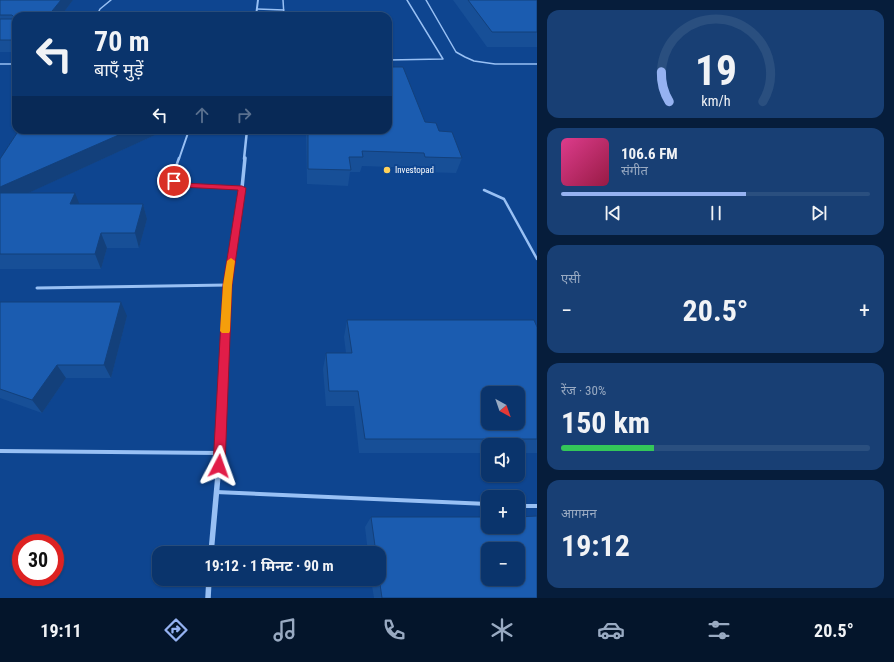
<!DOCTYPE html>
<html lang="hi">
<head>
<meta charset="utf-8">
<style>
  body { margin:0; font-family:"Roboto Condensed","Noto Sans Devanagari",sans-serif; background:#183f74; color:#f1f3f6; height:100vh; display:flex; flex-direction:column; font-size:15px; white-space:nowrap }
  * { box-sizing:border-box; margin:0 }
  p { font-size:13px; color:#99aac2 }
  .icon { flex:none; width:22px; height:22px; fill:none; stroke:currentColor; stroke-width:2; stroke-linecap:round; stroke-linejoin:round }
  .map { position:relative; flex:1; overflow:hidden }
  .sheet { display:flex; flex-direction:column; gap:10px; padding:10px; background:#061d3b; width:357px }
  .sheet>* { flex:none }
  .banner { position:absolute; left:12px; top:12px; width:380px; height:122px; border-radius:12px; box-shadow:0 1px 3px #0004,0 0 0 1px #2a4f7f; background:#0a346c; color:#f1f3f6; overflow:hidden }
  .needle { width:26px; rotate:140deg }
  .controls { position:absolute; left:481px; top:386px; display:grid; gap:8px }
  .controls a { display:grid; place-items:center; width:44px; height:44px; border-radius:8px; background:#0a346c; box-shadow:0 1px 3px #0004,0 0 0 1px #2a4f7f; font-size:20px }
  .speed { position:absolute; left:12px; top:534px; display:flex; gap:8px; font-size:20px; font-weight:700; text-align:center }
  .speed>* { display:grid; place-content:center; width:52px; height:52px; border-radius:50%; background:#0a346c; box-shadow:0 1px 3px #0004,0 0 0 1px #2a4f7f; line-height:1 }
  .speed .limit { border:6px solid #d22; background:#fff; color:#111 }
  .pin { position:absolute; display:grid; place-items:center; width:34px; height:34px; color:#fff; margin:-17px; border:2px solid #fff; border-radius:50%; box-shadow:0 1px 4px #0007 }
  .me { position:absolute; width:44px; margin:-22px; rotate:4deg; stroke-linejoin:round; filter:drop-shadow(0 0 3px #0008) }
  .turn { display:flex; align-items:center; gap:14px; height:84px; padding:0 16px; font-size:18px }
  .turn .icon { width:52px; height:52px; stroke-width:2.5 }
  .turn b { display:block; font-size:28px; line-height:34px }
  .lanes { display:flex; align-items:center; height:38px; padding:0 16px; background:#0003; justify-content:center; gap:20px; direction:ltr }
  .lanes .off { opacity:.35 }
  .big { font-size:30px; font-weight:700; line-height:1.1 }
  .sheet .card { flex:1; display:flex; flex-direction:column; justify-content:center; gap:6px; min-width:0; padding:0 14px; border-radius:12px; background:#183f74 }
  .sheet .dial { align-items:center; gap:0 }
  .dial svg { height:104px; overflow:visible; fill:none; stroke:#2a4f7f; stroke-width:7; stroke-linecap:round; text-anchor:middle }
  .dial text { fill:#f1f3f6; stroke:none }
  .song { display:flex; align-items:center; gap:12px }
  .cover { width:48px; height:48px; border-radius:6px; background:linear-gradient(135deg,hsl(330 70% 55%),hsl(340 70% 35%)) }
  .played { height:4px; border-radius:2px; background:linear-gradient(90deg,#95b2f1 60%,#2a4f7f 60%) }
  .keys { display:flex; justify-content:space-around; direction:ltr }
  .heat { display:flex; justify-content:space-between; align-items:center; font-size:22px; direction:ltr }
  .charge { height:6px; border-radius:3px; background:linear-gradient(90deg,#34c759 30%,#2a4f7f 0) }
  .trip { position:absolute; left:152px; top:546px; width:234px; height:40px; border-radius:12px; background:#0a346c; box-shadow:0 1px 3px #0004,0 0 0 1px #2a4f7f; font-weight:700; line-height:40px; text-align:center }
  .tab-bar { display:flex; height:64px; justify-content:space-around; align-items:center; background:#04152b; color:#99aac2 }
  .tab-bar .icon { width:28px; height:28px }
  .tab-bar .on { color:#95b2f1 }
  .tab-bar b { font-size:18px; color:#f1f3f6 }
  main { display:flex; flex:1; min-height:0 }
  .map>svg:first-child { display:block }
</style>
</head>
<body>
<main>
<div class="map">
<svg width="537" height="598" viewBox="0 0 537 598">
  <rect width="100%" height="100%" fill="#0e4590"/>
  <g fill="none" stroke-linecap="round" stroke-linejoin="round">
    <!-- service-far4 -->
    <path stroke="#98c0f4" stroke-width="1.5" d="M283 0 284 16
      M426 0 456 52 465 57 474 61 495 64H537
      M257 9 284 10
      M98 16 97 15 100 9 111 0
      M388 60 443 59 407 0
      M0 64H16"/>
    <!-- service-far3 -->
    <path stroke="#98c0f4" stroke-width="2" d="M179 159 189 130"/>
    <!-- service-far2 -->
    <path stroke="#98c0f4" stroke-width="2.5" d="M179 158 173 175 174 181 181 185 242 188
      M484 190 504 199 537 259"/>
    <!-- service-far1 -->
    <path stroke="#98c0f4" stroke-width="3" d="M37 288 227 285"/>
    <!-- service -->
    <path stroke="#98c0f4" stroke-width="4" d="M0 451 220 453
      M216 492 488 504
      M518 506H537"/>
    <!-- minor-far4 -->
    <path stroke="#98c0f4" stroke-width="2" d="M256 16 258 0"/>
    <!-- minor-far3 -->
    <path stroke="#98c0f4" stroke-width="2.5" d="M244 159 247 130"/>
    <!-- minor-far2 -->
    <path stroke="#98c0f4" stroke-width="3.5" d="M229 272 242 188 245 158"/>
    <!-- minor-far1 -->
    <path stroke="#98c0f4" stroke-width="4.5" d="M222 416 227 285 229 271"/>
    <!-- minor -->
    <path stroke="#98c0f4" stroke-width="5.5" d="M211 553 220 453 222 415
      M208 598 209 579"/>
  </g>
  <!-- wall -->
  <path fill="#174f97" d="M0 0H73L61 16H16V52H0Z
    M453 0H537V47H487Z
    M425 122 439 131 462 158 456 173 421 172 420 168 362 166 360 172H350L348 186 307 184 306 130H388Z
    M19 130H166L28 193 79 204H143L147 219 139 248H107L101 269H0V159Z
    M0 302 127 316 111 378H66L42 413 0 398Z
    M347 320 537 327V453H518V445H488V453H359L354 406H326L323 369 326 353H346L344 337Z
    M371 517 537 598H374L371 579H379V553H368L365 527Z"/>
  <!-- shaded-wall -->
  <path fill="#13407b" d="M61 0H73L61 16H48Z
    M130 130H166L0 206V187Z
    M75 193 81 208 70 204Z
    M143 204 147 219 139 248 135 233Z
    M101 233 107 248 101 269 95 254Z
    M121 302 127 316 111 378 104 365Z
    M57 365 66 378 42 413 32 400Z"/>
  <!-- building -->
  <path fill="#1b5cb0" stroke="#13407b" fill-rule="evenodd" d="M0 0H61L48 16H16V40H0V19H12L14 17 12 15H0Z
    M468 0H537V32H492Z
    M388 67H403L425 122 436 123 439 131 452 132 462 158 425 157 424 153 362 151 363 157H349L351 170 308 169V130H388Z
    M19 130H130L0 187V159Z
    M0 193H75L70 204H143L135 233H101L95 254H0Z
    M0 302H121L104 365H57L32 400 0 389Z
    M347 320H534L537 327V439H365L358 391H329L326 353H352ZM488 393H518V423H488Z
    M537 516V598H382L379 577V553H376L371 517H488V527H518V517ZM488 549H518V579H488Z"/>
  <!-- route -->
  <path fill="#e11d48" stroke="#92132f" d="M171 179H176L183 183 242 186 246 188 232 285 225 466 223 470 219 472 215 470 213 466 223 285 238 190 181 187 171 182Z"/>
  <!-- slow -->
  <path fill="#f59e0b" d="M231 258 235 261 232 285 230 331 229 333H222L220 331 223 285 227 261Z"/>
  <!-- markers -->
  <circle fill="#ffd25b" stroke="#0e4590" stroke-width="1.5" cx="387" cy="170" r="4"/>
  <g text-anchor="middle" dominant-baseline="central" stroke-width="4" stroke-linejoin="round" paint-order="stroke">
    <!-- far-poi labels -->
    <g font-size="9" fill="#fff" stroke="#0e4590" text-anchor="start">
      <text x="395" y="170">Investopad</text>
    </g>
  </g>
</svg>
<div class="controls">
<a><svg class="needle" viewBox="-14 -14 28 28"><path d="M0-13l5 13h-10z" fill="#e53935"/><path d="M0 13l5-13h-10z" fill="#99aac2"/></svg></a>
<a><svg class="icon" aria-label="sound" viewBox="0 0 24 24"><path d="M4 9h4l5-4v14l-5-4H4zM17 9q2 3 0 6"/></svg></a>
<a>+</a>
<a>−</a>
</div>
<div class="speed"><div class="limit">30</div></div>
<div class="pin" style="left:174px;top:181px;background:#d93025"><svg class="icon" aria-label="arrive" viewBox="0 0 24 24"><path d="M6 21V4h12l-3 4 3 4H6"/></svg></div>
<svg class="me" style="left:219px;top:466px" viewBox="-20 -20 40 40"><path d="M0-17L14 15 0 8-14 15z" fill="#e11d48" stroke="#fff" stroke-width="4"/></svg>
<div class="trip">19:12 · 1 मिनट · 90 m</div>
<div class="banner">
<div class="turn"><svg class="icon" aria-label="left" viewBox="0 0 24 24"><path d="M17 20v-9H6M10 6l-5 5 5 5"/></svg><div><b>70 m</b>बाएँ मुड़ें</div></div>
<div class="lanes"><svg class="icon" aria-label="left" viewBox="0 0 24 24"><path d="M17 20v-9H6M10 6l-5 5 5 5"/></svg><svg class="icon off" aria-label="ahead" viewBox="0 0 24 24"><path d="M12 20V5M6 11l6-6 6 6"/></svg><svg class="icon off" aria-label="right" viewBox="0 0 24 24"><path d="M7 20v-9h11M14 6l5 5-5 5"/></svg></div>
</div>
</div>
<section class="sheet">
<div class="card dial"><svg viewBox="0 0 100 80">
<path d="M14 69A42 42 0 1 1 86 69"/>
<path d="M14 69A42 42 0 0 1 8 46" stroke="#95b2f1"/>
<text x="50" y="56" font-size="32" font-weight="700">19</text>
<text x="50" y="72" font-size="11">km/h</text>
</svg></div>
<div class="card">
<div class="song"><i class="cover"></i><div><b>106.6 FM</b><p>संगीत</p></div></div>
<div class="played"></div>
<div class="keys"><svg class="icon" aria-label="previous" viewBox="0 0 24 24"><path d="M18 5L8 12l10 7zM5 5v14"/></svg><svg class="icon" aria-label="pause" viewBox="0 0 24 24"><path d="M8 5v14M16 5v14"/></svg><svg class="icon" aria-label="next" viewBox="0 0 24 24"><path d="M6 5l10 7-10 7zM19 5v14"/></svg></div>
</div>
<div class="card"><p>एसी</p>
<div class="heat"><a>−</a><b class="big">20.5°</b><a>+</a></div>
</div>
<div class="card"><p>रेंज · 30%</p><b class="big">150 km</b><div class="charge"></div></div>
<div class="card"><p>आगमन</p><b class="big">19:12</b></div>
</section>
</main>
<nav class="tab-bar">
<b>19:11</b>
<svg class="icon on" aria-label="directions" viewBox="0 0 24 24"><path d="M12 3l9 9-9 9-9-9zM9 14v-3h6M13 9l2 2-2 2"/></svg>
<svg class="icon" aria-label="music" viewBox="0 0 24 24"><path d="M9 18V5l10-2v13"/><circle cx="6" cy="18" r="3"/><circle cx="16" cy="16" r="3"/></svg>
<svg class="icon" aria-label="phone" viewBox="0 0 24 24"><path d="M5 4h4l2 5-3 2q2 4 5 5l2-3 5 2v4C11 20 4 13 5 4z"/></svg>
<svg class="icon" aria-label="climate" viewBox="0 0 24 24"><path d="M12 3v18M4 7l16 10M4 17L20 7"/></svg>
<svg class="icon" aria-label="car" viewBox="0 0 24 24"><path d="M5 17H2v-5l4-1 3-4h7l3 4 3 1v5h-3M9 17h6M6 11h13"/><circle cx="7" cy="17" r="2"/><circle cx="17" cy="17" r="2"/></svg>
<svg class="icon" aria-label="filters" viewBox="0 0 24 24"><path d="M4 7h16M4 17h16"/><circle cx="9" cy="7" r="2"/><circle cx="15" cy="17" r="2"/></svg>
<b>20.5°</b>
</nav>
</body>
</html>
